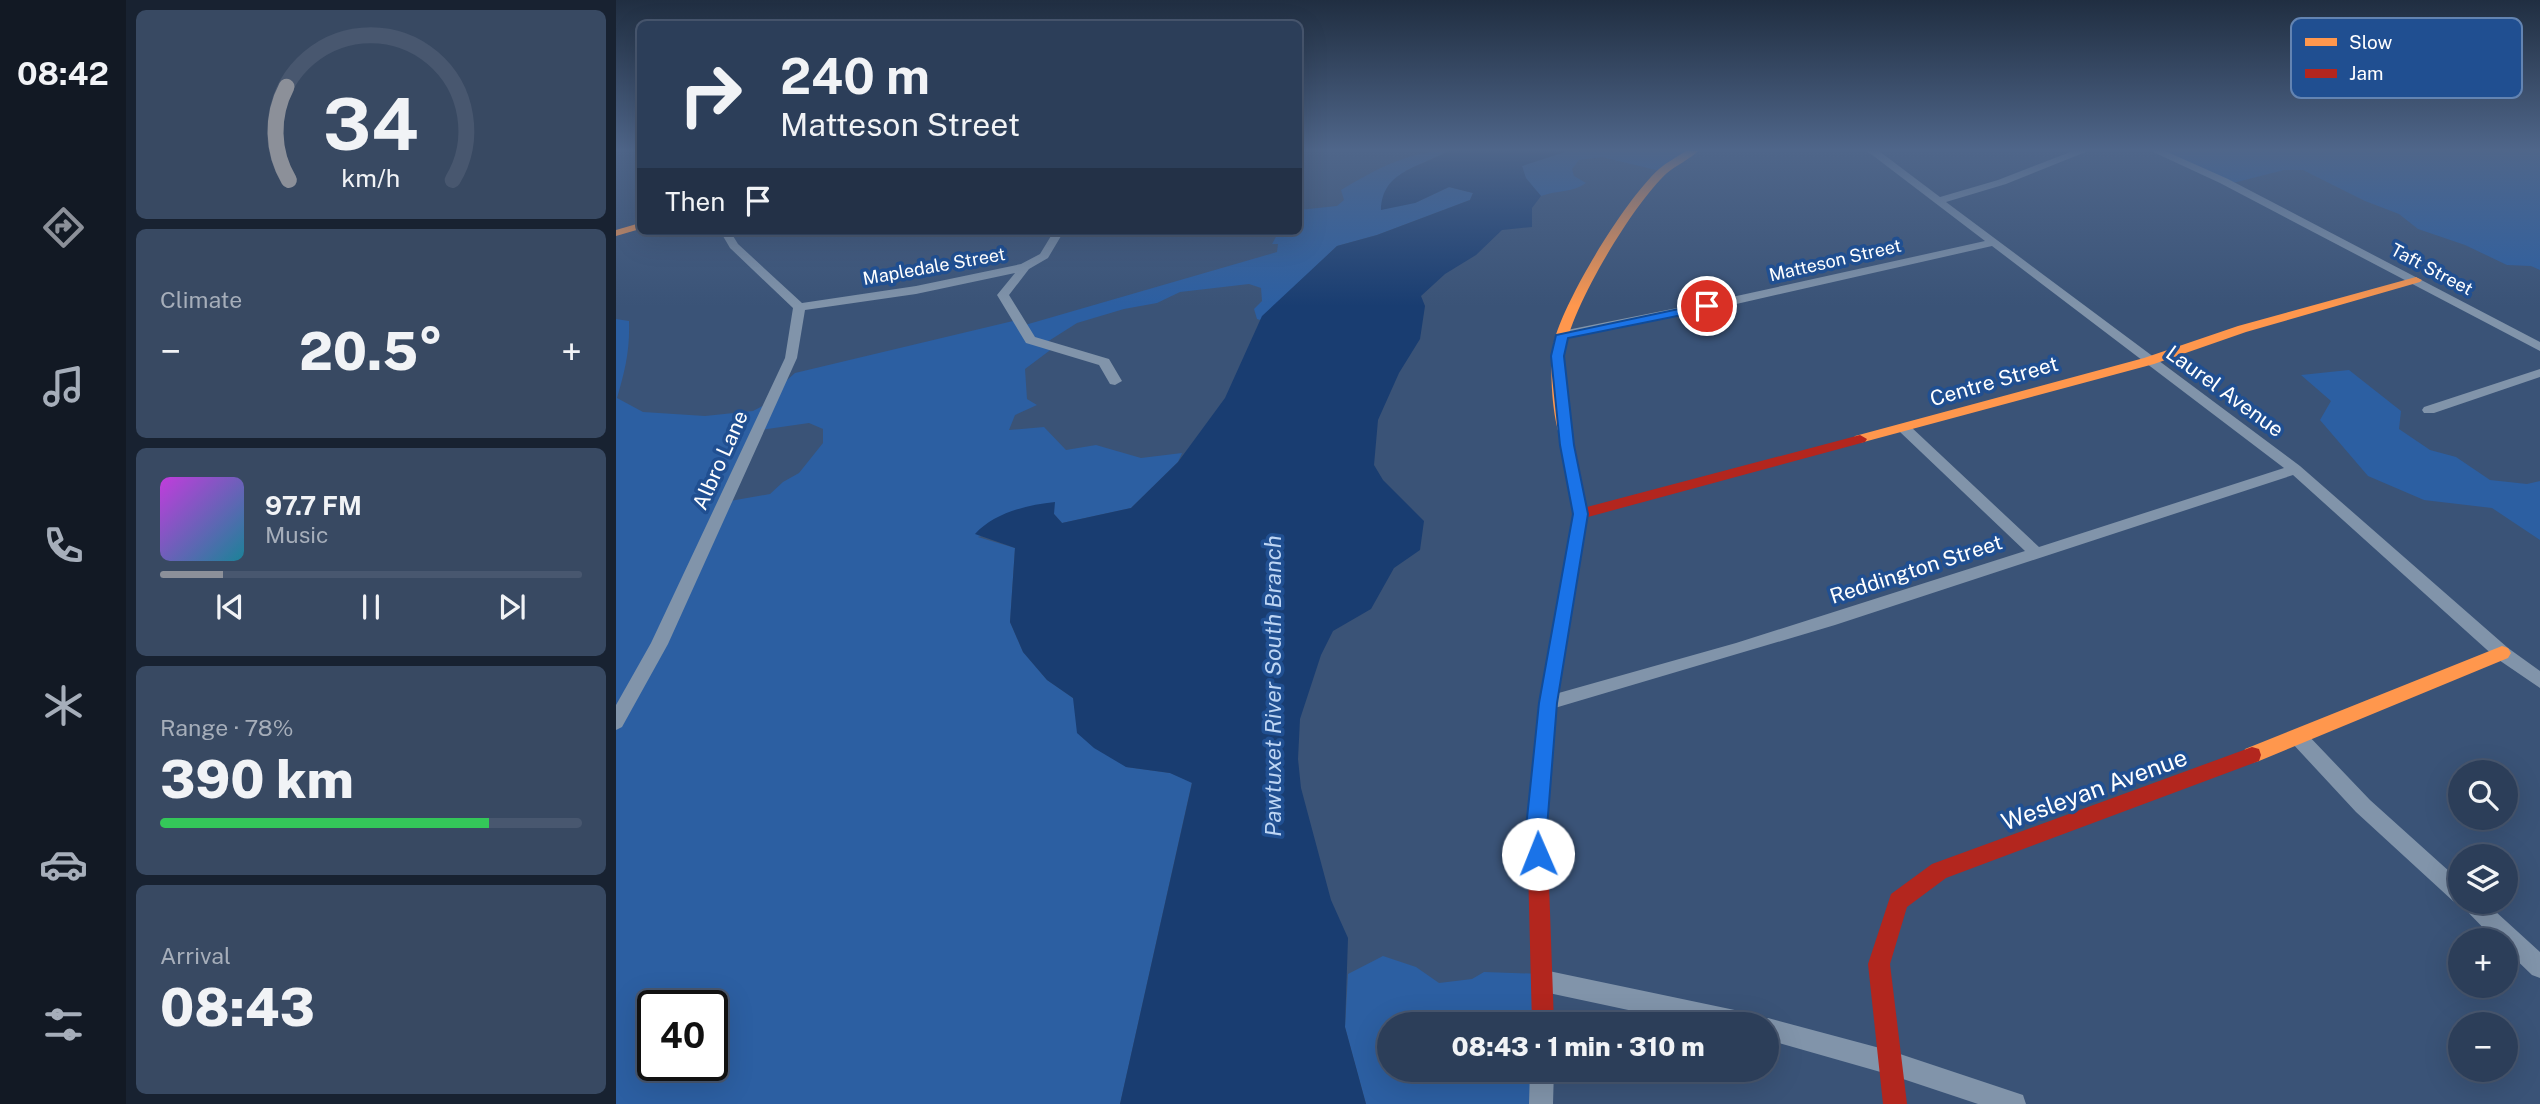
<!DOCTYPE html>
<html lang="en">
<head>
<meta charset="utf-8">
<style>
  body { margin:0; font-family:"Public Sans",sans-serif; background:#384962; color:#f1f3f6; height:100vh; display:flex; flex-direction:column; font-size:26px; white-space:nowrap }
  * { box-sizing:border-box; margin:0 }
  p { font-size:23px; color:#a6aeba }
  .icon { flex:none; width:38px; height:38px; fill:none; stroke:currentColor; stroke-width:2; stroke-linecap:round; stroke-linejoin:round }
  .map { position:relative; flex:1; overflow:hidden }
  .sheet { display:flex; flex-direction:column; gap:10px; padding:10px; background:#182231; width:490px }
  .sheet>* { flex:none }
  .guide { position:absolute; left:21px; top:21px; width:665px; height:214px; border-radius:10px; box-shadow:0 7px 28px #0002,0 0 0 2px #48576f; background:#2c3e59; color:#f1f3f6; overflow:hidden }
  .fabs { position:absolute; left:1832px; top:760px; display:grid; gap:14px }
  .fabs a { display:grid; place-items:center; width:70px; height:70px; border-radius:50%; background:#2c3e59; box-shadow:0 7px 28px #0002,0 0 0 2px #48576f; font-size:35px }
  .speed { position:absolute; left:21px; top:990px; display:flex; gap:14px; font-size:35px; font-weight:700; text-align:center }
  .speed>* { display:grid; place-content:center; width:91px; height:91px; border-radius:50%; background:#2c3e59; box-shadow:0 7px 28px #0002,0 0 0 2px #48576f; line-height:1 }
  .speed .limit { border:4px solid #111; border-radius:10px; background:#fff; color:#111 }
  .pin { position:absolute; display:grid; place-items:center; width:60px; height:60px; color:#fff; margin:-30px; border:4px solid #fff; border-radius:50%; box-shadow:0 2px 7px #0007 }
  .me { position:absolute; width:77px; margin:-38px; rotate:359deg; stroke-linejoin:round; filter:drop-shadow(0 0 5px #0008) }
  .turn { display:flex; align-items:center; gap:24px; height:147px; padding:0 28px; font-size:32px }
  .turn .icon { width:91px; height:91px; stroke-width:2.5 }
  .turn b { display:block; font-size:49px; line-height:60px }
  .then { display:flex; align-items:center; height:66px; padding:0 28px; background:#0003; gap:14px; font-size:26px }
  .big { font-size:52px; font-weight:800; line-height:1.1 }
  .sheet .tile { flex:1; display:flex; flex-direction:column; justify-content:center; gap:10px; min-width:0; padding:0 24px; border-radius:10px; background:#384962 }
  .sheet .dial { align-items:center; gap:0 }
  .dial svg { height:182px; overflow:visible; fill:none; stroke:#48576f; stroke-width:7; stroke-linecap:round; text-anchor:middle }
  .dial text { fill:#f1f3f6; stroke:none }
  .song { display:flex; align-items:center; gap:21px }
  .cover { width:84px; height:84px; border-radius:10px; background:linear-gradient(135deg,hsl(290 70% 55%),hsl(190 70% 35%)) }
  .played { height:7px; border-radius:4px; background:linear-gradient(90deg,#8c9099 15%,#48576f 15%) }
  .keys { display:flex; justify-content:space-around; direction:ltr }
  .heat { display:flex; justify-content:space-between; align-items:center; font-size:38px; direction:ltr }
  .charge { height:10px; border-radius:5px; background:linear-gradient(90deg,#34c759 78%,#48576f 0) }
  .trip { position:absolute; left:761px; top:1012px; width:402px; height:70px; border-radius:35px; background:#2c3e59; box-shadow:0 7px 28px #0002,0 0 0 2px #48576f; font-weight:800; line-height:70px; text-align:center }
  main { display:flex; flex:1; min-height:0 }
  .dock { display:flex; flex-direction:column; width:126px; justify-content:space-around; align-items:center; background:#121924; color:#a6aeba }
  .dock .icon { width:49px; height:49px }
  .dock .on { color:#8c9099 }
  .dock b { font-size:32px; color:#f1f3f6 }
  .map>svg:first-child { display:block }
</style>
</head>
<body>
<main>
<nav class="dock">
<b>08:42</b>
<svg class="icon on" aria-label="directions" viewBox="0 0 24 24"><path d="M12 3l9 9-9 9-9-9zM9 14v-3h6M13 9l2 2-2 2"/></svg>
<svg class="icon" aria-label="music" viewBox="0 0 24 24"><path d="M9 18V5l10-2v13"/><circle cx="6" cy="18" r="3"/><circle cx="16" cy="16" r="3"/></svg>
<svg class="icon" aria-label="phone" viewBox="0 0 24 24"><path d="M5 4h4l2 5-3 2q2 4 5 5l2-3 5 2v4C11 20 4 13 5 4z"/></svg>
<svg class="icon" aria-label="climate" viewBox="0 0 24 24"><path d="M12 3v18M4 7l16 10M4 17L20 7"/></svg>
<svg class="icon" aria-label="car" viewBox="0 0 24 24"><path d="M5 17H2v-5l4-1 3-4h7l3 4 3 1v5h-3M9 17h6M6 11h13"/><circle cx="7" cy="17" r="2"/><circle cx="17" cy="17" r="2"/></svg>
<svg class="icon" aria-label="filters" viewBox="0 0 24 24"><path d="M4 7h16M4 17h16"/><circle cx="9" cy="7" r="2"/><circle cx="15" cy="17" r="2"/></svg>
</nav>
<section class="sheet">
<div class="tile dial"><svg viewBox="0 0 100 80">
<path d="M14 69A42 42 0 1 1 86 69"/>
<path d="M14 69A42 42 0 0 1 13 28" stroke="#8c9099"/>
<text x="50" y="56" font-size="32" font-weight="700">34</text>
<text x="50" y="72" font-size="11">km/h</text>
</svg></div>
<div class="tile"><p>Climate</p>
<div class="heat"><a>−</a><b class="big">20.5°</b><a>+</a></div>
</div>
<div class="tile">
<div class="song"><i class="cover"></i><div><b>97.7 FM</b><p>Music</p></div></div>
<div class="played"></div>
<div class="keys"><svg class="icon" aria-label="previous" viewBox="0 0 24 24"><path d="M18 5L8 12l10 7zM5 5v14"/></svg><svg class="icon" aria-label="pause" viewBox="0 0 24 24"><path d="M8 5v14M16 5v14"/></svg><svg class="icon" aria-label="next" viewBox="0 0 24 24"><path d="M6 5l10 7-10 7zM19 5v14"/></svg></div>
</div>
<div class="tile"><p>Range · 78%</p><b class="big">390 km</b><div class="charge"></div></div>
<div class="tile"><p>Arrival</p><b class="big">08:43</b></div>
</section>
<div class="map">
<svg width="1924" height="1104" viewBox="0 0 1924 1104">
  <rect width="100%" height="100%" fill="#3a5377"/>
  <!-- green -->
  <path fill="#2c5fa2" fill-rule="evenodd" d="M832 151 789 171 799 203 833 187 857 193 854 200 761 235 721 246 644 320 641 319 638 309 646 301 645 288 633 284 564 292 541 303 508 309 461 323 431 342 437 348 409 369 411 399 421 405 399 415 393 430 428 427 450 450 480 445 525 458 566 453 562 462 515 508 446 523 438 514 362 537 399 548 394 622 407 652 431 680 457 698 510 767 554 773 576 782 504 1104H0V319L13 321C14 350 9 371 1 398L27 412 89 416 137 411 154 402 162 388 179 373 397 321 405 320 409 325 661 252 662 244H656L661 235 658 231H682L683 210 721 206 728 200 725 190C759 170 792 151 832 151ZM193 423 207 429V443L183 473 167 482 154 494 114 501 145 430ZM37 1006H96V1066H37Z
    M952 151H1077L1044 171 986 157 963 160 956 169 958 176 970 183C956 193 941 190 925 196L909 178 906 166Z
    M1540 151H1924V270L1915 266 1891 265 1849 245 1802 229 1783 214 1749 201 1687 170H1668L1613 184Z
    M1733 370 1785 411 1783 429 1814 450 1840 457 1874 480 1911 484 1924 481V540L1876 508 1808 500 1752 476 1704 420 1715 401 1685 375Z
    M767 956 800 967 823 983 856 979 868 972 927 974V1024H774V1069H927L926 1104H750L729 1027 732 974Z"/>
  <!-- water -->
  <path fill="#193d71" d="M832 151H952L906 166 910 178 925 196 916 208V227L886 230 860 255 829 274 805 296 809 306 804 339 783 373 762 420 758 465 767 480 808 521 804 550 778 568 755 609 717 631 705 655 684 719 682 759 685 788 715 900 732 938 729 1027 750 1104H504L576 783 554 773 510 767 478 748 461 733 457 698 431 680 407 652 394 622 399 548 359 534C378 513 410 505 439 502L438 514 446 523 515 508 562 462 609 398 646 316 721 246 761 235 854 200 857 193 833 187 799 203 765 210C766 170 804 168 832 151Z"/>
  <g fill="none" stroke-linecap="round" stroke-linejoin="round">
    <!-- street -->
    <path fill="#8194aa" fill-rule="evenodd" d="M1251 151H1263L1324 197 1382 180 1457 151H1472L1390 184 1330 202 1684 466 1892 648 1924 671V688L1880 658 1677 475 1219 625 932 710 926 708 923 703 926 698 932 696 1120 643 1409 551 1284 432 1282 429 1284 426H1294L1423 547 1668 468 1376 246 1116 305 946 339 940 335 946 331 1116 297 1369 241Z
      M1535 151H1549L1612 179 1924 342V351L1604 183Z
      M104 231H114L122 244 186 303 300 286 405 264 424 254 438 231H448L432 258 413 269 393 295 419 337 493 359 506 381 499 385 494 384 483 365 410 343 381 295 399 273 300 294 189 310 181 358 52 644 6 727 0 730V705L35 643 169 358 177 308 114 248Z
      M1924 369V377L1818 413H1808L1806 410 1808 407Z
      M1683 730 1690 733 1754 800 1844 881V901H1868L1924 952V978L1916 975 1890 950V940H1879L1844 904 1837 901 1740 812 1676 743 1674 738 1676 733Z
      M928 970 1133 1013 1141 1016 1144 1022 1152 1018 1275 1051 1407 1095 1410 1104H1362L1275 1075 1152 1040V1024H1078L928 992 920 989 917 981 920 973Z
      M914 1069H938L937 1104H913Z"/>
    <!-- slow -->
    <path fill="#ff974d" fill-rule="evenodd" d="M1070 151H1082C1073 160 1060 165 1051 173 1017 204 953 310 948 355 945 381 953 410 957 436L950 440 945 439C936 419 932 360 939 338 952 294 1009 200 1043 169 1051 162 1061 157 1070 151Z
      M24 223V229L0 236V230Z
      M1800 277 1806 280 1804 282 1630 332 1538 364 1244 443 1237 439 1239 436 1528 358 1622 326Z
      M1886 646 1892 648 1895 653 1892 658 1643 761 1636 763 1629 761 1627 755 1629 749Z"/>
    <!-- jam -->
    <path fill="#b3261e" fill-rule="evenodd" d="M950 432 957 436 971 507 1244 435 1251 439 1249 442 972 517 941 703 931 828 938 1024H916L911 828 923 703 957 514 943 436Z
      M1636 747 1643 749 1645 755 1643 761 1330 878 1291 907 1274 964 1291 1104H1267L1252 964 1275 894 1316 864Z"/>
  </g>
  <!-- sky -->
  <linearGradient id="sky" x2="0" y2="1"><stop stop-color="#202e41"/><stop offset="0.49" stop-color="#4f668a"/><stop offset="1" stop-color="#4f668a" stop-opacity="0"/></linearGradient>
  <rect width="1924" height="306" fill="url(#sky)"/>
  <!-- route -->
  <path fill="#1a73e8" stroke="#114b97" stroke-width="2" d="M1091 303 1096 304V309L952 338 948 356 958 445 972 514 941 703 931 828 932 854 929 861 922 863 914 861 910 828 923 703 957 514 944 445 935 356 940 335Z"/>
  <g text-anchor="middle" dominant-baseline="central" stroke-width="7" stroke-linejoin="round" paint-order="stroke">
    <!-- far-street labels -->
    <g font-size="18" fill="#fff" stroke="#204f91">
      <text transform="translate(1219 260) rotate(-13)">Matteson Street</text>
      <text transform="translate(318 266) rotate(-10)">Mapledale Street</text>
      <text transform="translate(1816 269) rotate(28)">Taft Street</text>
    </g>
    <!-- street labels -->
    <g font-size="21" fill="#fff" stroke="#204f91">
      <text transform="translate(1378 381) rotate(-16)">Centre Street</text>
      <text transform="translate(1609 391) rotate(36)">Laurel Avenue</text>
      <text transform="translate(104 460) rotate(-66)">Albro Lane</text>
      <text transform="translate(1300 569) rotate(-18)">Reddington Street</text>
    </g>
    <!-- water labels -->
    <g font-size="23" font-style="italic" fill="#bdd5f4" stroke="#204f91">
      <text transform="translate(656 686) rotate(-90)">Pawtuxet River South Branch</text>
    </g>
    <!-- near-street labels -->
    <g font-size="24" fill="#fff" stroke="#204f91">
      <text transform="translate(1478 789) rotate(-20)">Wesleyan Avenue</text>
    </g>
  </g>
  <!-- legend -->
  <rect x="1675" y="18" width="231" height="80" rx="10" fill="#204f91" stroke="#6384b2" stroke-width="2"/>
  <rect x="1689" y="38" width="32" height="8" fill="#ff974d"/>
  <rect x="1689" y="69" width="32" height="9" fill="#b3261e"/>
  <g font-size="19" fill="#fff">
    <text x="1733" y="49">Slow</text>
    <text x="1733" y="80">Jam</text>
  </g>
</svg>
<div class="fabs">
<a><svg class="icon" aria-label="search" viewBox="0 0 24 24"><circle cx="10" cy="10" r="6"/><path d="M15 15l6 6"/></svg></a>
<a><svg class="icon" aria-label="layers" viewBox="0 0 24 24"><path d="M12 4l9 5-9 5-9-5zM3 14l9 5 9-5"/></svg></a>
<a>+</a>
<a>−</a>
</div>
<div class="speed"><div class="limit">40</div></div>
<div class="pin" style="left:1091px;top:306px;background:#d93025"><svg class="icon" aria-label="arrive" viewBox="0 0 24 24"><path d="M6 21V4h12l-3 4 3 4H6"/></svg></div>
<svg class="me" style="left:922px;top:854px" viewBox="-20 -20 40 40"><circle r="19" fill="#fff"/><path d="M0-13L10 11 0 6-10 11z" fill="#1a73e8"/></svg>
<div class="trip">08:43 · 1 min · 310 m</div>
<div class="guide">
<div class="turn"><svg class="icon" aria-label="right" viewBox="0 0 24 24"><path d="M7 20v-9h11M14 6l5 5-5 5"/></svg><div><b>240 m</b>Matteson Street</div></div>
<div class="then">Then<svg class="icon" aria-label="arrive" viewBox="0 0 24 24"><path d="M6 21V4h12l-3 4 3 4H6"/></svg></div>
</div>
</div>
</main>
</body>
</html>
